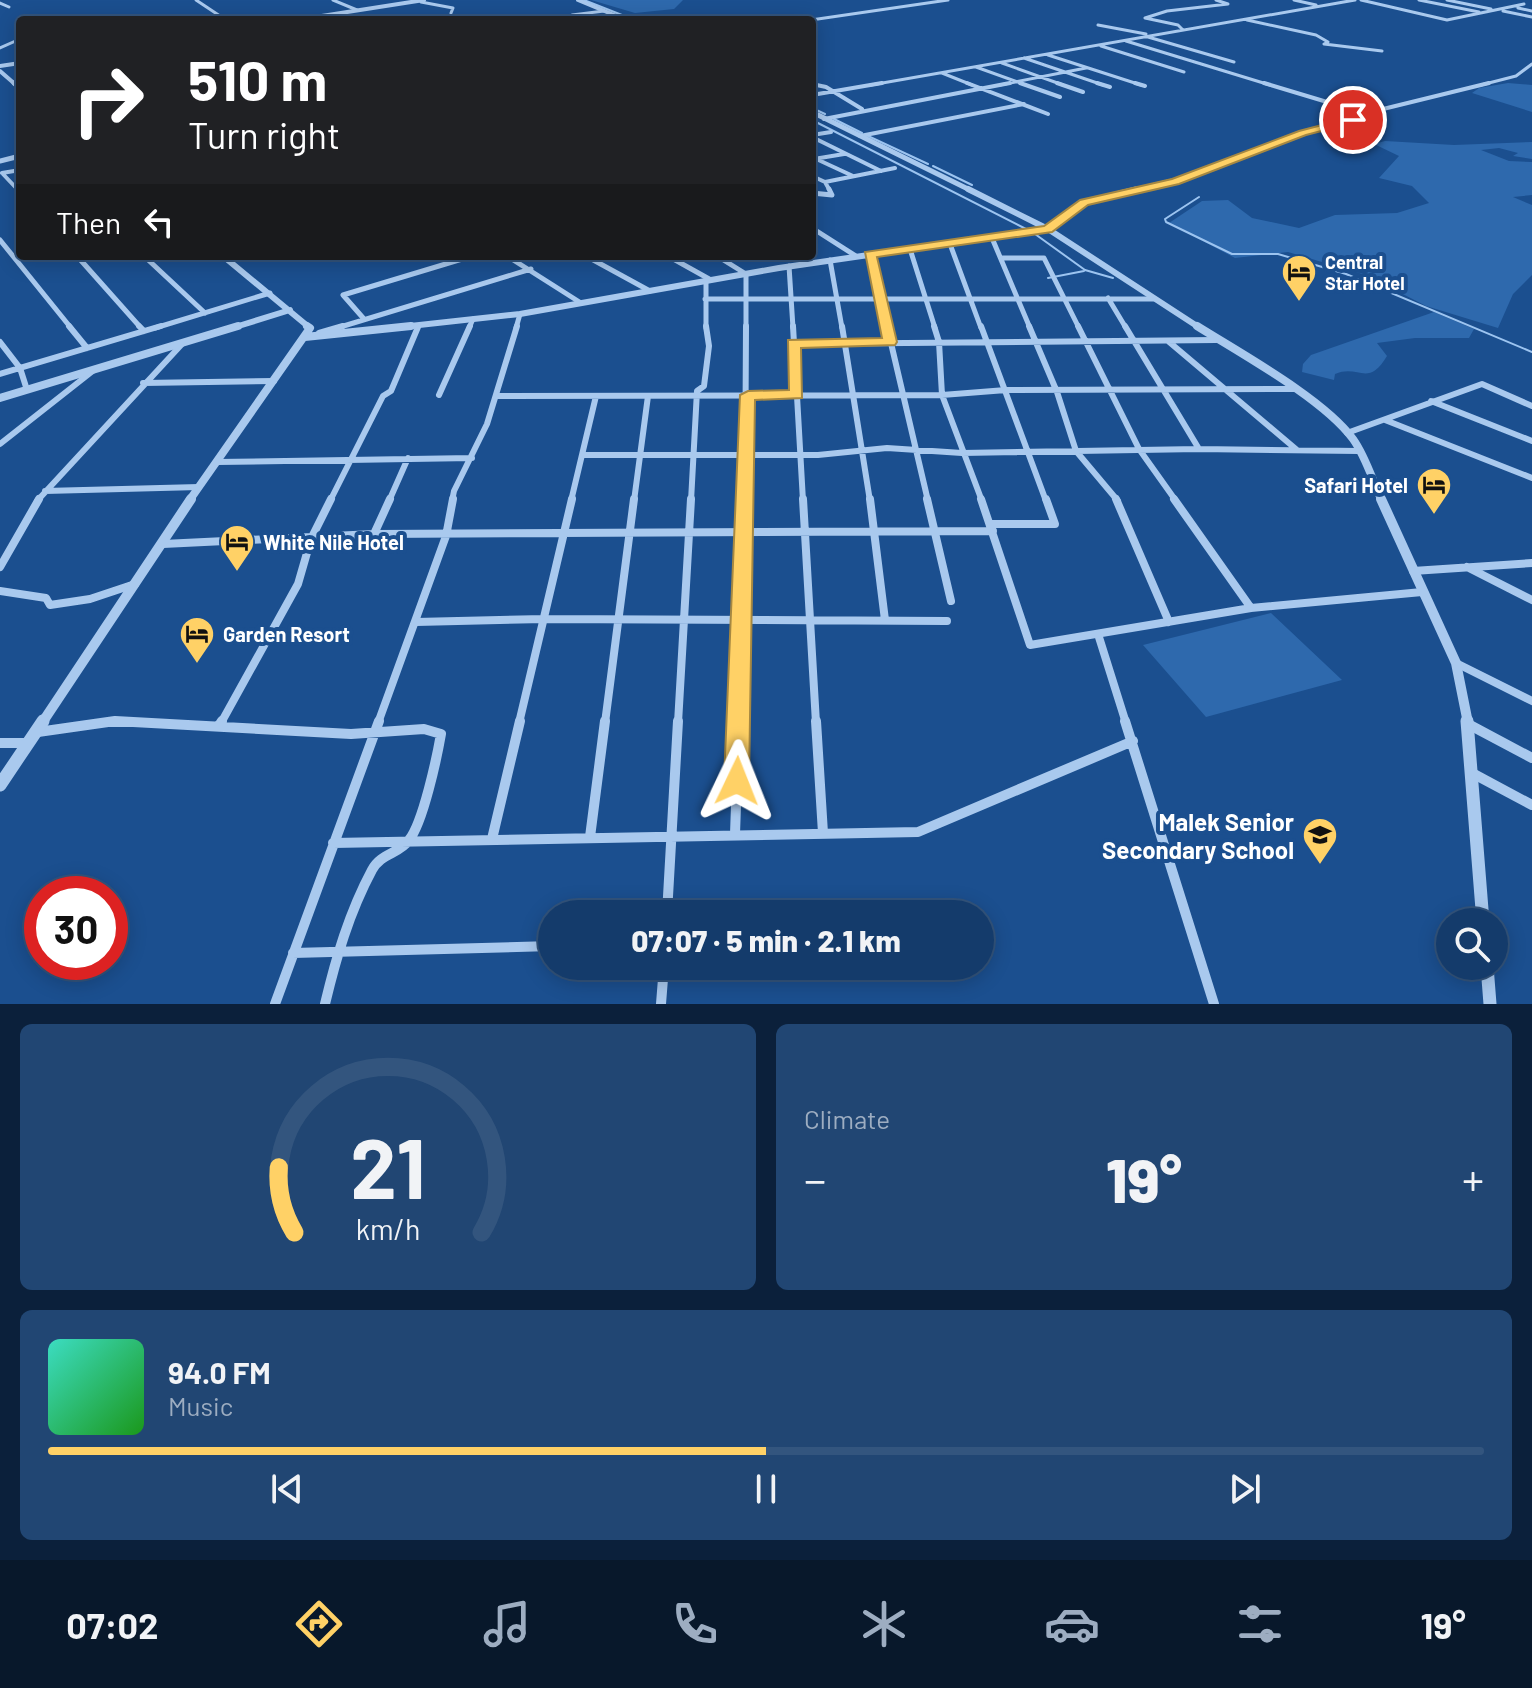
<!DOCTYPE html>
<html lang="en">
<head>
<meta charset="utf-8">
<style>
  body { margin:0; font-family:Barlow,sans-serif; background:#214673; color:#f1f3f6; height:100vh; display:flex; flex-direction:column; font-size:30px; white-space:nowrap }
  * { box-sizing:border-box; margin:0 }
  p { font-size:26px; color:#9dadc1 }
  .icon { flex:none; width:44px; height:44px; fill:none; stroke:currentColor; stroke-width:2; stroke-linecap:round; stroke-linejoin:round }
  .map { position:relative; height:1004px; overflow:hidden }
  .side { display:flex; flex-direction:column; gap:20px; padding:20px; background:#0b203b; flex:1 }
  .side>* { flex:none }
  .guide { position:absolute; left:16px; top:16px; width:800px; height:244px; border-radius:8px; box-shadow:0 4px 20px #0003,0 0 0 2px #33557e; background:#202124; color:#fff; overflow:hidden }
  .controls { position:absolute; left:1436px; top:908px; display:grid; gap:16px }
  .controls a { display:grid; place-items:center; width:72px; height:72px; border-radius:50%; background:#143b6b; box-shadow:0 4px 20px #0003,0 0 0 2px #33557e; font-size:40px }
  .speed { position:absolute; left:24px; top:876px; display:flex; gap:16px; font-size:40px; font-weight:700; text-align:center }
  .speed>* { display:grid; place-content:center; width:104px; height:104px; border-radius:50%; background:#143b6b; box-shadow:0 4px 20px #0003,0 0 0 2px #33557e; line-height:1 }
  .speed .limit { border:12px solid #d22; background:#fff; color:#111 }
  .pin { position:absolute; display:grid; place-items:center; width:68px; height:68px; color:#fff; margin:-34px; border:4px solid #fff; border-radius:50%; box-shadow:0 2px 8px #0007 }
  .me { position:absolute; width:88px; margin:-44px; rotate:2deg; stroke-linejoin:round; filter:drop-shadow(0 0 6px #0008) }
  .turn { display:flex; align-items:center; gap:28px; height:168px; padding:0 40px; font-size:36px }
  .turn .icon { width:104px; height:104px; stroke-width:2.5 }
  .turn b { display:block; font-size:56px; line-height:68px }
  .then { display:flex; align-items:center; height:76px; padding:0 40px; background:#0003; gap:16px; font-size:30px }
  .big { font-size:60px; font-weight:800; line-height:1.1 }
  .side .tile { flex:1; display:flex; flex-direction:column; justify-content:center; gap:12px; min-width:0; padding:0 28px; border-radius:12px; background:#214673 }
  .side .dial { align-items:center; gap:0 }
  .dial svg { height:208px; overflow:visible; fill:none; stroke:#33557e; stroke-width:7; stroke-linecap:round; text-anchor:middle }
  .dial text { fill:#f1f3f6; stroke:none }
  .song { display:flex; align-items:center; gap:24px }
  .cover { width:96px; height:96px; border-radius:12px; background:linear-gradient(135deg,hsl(170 70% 55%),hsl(120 70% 35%)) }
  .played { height:8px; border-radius:4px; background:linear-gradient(90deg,#ffd166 50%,#33557e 50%) }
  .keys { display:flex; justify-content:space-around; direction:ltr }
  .heat { display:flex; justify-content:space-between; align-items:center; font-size:44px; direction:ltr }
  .side .tiles { flex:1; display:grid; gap:20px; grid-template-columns:1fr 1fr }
  .tile:last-child { grid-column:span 2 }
  .trip { position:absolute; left:538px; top:900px; width:456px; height:80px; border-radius:40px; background:#143b6b; box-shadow:0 4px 20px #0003,0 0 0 2px #33557e; font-weight:800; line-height:80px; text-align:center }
  .tab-bar { display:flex; height:128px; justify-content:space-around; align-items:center; background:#08182b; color:#9dadc1 }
  .tab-bar .icon { width:56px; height:56px }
  .tab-bar .on { color:#ffd166 }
  .tab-bar b { font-size:36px; color:#f1f3f6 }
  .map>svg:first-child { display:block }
</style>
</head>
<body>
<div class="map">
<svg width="1532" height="1004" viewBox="0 0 1532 1004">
  <rect width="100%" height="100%" fill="#1b4f8f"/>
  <!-- green -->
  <path fill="#2e69ad" d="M591 0H683L674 9 635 13Z
    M1508 83 1532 85V112L1472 93 1479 88Z
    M1385 141 1454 145 1532 142V159L1513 156 1518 153 1499 148 1481 150 1509 161 1532 162V195L1513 197 1532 205V275L1513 294 1498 328 1426 306 1366 275 1288 252 1235 258 1169 223 1202 201 1228 200 1252 218 1299 228 1335 215 1397 213 1429 203 1412 186 1379 178 1399 156 1374 144Z
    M1434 312 1474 329 1469 338H1415L1377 343 1387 356C1368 388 1359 364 1335 374L1334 380 1302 372 1303 364 1311 355Z
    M1271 613 1342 680 1206 717 1143 645Z"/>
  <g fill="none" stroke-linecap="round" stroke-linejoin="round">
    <!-- stream -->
    <path stroke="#9cc4f0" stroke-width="2" d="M584 0 627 17
      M812 108 825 114
      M834 119 862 133
      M812 120 1026 229
      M868 136 928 164
      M933 166 972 185
      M1199 197 1165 219 1166 222 1232 254H1278L1346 274 1532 352
      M1035 234 1085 270 1113 278
      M1048 278 1084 271"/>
    <!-- minor-far5 -->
    <path stroke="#a9c9ee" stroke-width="3" d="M196 0 220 16 238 20
      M333 0 357 10
      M424 0 421 2 453 8 451 13
      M1294 0 1316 5
      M1361 0 1447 20 1524 4
      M1419 0 1479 12
      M1447 0 1491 9
      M0 3 9 7
      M1518 8 1532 11
      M1503 11 1532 17
      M572 15 604 11
      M1145 18 1167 11 1228 4 1216 0
      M1145 18 1178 25 1182 29
      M746 20H758
      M811 20 948 0
      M1247 20 1316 35 1328 42 1324 44 1382 51
      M1098 25 1146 34
      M1148 37 1234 62
      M1126 41 1270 85
      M1101 46 1184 72
      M0 48 20 39
      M1048 55 1141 85
      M1024 58 1103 85
      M1002 63 1063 85
      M976 67 1026 85
      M942 73 972 85
      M812 84 815 85
      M871 85 1355 0
      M1000 85 1086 68
      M1481 85 1516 76 1532 64"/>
    <!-- minor-far4 -->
    <path stroke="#a9c9ee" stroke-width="4" d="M967 83 1048 114
      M1020 83 1060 97
      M1057 83 1083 92
      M1097 83 1110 87
      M1135 83 1145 86
      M1264 83 1367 114
      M812 84 826 87 862 109
      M812 95 882 83
      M824 119 1010 83
      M812 135 831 132
      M860 136 1024 104
      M812 137 881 171
      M812 157 853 176
      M814 159 844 154
      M2 173 19 191
      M2 173 20 170
      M812 176 825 182
      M830 191 825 182 895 168
      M1128 191 1200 174 1302 133 1375 111 1489 83"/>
    <!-- minor-far3 -->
    <path stroke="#a9c9ee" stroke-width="5" d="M17 189 20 193
      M812 193 832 195 829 189
      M812 228 856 256
      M1048 229 1084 202 1136 189
      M992 238 1030 328
      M0 240 71 328
      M950 244 981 328
      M910 249 935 328
      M870 254 887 328
      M77 256 141 328
      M144 256 205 313
      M507 256 581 303
      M586 256 650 291
      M668 256 711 280
      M717 256 746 274V328
      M1001 258H1044L1079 328
      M830 260 842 328
      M789 266 793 328
      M1108 298 1126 328
      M705 299H1153
      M364 319 343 295 472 256
      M155 328 270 293
      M337 328 531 269
      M469 328 473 319
      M516 328 520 314
      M706 328V281"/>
    <!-- minor-far2 -->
    <path stroke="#a9c9ee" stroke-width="6" d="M69 326 87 348
      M139 326 144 331
      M793 326 803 501
      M842 326 870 501
      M887 326 928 501
      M934 326 939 342 942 395 982 501
      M981 326 1046 501
      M1029 326 1057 392 1076 451 1118 501
      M1078 326 1139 449 1176 501
      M1125 326 1199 449
      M319 333 343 326
      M1168 341 1297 450
      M0 342 20 368 27 390
      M794 344 1216 340
      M0 374 161 326
      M143 383 274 381
      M439 395 470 326
      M496 396 942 395 1006 390 1295 389
      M1431 401 1532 441
      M1385 420 1532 478
      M1347 433 1482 384 1532 406
      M0 444 94 370
      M582 455H818L887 448 962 453 1199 449 1359 451
      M217 462 472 458
      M45 491 199 487
      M37 501 182 344
      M330 501 383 396 391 391 418 327
      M389 501 408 458
      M452 501 454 491 487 424 517 326
      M571 501 596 396
      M634 501 648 396
      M691 501 697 391 704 386 709 346 706 326
      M745 501 746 326"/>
    <!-- minor-far1 -->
    <path stroke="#a9c9ee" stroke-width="8" d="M803 499 816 723
      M870 499 885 620
      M927 499 951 601
      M981 499 1030 645 1251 608 1174 499
      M1116 499 1169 622
      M990 524H1055L1046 499
      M374 534 390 499
      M163 544 374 534 993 531
      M0 567 39 499
      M1467 567 1532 600
      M1413 571 1532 563
      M0 591 46 598 50 605 90 599 135 584
      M1251 608 1422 592
      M416 622 544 619 947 621
      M1098 634 1126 723
      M1456 663 1532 701
      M103 723H145
      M221 723 298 584 311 539 331 499
      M378 723 446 536 453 499
      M519 723 572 499
      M605 723 634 499
      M678 723 691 499
      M739 723 746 499"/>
    <!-- minor -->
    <path stroke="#a9c9ee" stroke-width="10" d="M816 721 823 833
      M1125 721 1214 1004
      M1468 724 1532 758
      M218 727 222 721
      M38 732 115 721 351 734 424 729 441 734C437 757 423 823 409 840 399 854 381 853 372 870 349 913 336 958 325 1004
      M0 743H26
      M1472 773 1532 805
      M735 834 739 721
      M590 837 605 721
      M492 839 520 721
      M333 843 918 832 1133 741
      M667 914 678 721
      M293 953 552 946
      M275 1004 379 721
      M661 1004 664 966"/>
    <!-- tertiary-far5 -->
    <path stroke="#a9c9ee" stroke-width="4" d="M578 0 626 20
      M296 20 424 0
      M0 66 20 63
      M0 71 16 85"/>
    <!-- tertiary-far4 -->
    <path stroke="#a9c9ee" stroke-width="5" d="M14 83 20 88
      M812 112 972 191
      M0 161 20 156"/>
    <!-- tertiary-far3 -->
    <path stroke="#a9c9ee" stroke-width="6" d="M968 189 1048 229 1200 328
      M223 256 310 328
      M232 328 290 310
      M392 328 520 314 779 268 1048 229"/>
    <!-- tertiary-far2 -->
    <path stroke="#a9c9ee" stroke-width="8" d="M1197 326C1240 353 1324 399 1353 439 1366 457 1373 482 1382 501
      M305 337 411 326
      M0 398 238 326
      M189 501 310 328 307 326"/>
    <!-- tertiary-far1 -->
    <path stroke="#a9c9ee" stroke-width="10" d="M1381 499 1456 663 1468 723
      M42 723 191 499"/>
    <!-- tertiary -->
    <path stroke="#a9c9ee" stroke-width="13" d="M1467 721 1483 922
      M0 785 43 721
      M1487 966 1490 1004"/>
  </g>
  <!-- route -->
  <path fill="#ffd166" stroke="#a68842" stroke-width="2" d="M1353 117 1356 122 1306 135 1179 184 1088 205 1052 232 877 257 897 342 895 345 801 348 802 398 755 400 749 781 745 788 737 791 728 788 724 781 740 395 748 391 789 390 788 340 882 338 865 252 1044 226 1080 200 1172 179 1299 131Z"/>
  <!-- icons -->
  <defs>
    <symbol id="hotel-pin" viewBox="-11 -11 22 30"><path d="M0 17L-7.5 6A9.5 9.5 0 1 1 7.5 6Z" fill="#ffd166" stroke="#1b4f8f"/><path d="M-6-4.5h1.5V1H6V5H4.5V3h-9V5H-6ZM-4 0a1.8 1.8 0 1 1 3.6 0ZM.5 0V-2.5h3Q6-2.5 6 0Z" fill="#111"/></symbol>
    <symbol id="school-pin" viewBox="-11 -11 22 30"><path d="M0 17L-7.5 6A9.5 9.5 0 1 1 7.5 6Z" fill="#ffd166" stroke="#1b4f8f"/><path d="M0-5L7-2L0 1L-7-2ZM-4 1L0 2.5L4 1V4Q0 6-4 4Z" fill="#111"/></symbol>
  </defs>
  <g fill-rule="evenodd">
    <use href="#hotel-pin" x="1279" y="252" width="40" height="54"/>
    <use href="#hotel-pin" x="1414" y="465" width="40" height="54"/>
    <use href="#hotel-pin" x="217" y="522" width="40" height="54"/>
    <use href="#hotel-pin" x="177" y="614" width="40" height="54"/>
    <use href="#school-pin" x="1300" y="815" width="40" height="54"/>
  </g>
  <g text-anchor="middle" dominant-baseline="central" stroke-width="8" stroke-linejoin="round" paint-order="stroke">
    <!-- far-poi labels -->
    <g font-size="18" font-weight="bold" fill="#fff" stroke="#1b4f8f" text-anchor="start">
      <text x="1325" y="262">Central<tspan x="1325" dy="21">Star Hotel</tspan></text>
    </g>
    <!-- poi labels -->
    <g font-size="20" font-weight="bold" fill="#fff" stroke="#1b4f8f" text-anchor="start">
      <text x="1408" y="485" text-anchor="end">Safari Hotel</text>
      <text x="263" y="542">White Nile Hotel</text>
      <text x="223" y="634">Garden Resort</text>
    </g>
    <!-- near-poi labels -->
    <g font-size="24" font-weight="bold" fill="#fff" stroke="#1b4f8f" text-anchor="end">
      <text x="1294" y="821">Malek Senior<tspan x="1294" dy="28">Secondary School</tspan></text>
    </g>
  </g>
</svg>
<div class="controls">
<a><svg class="icon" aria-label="search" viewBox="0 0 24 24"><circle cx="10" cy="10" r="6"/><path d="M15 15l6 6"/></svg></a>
</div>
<div class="speed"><div class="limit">30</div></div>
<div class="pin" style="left:1353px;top:120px;background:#d93025"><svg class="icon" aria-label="arrive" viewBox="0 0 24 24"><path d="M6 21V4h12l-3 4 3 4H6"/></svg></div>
<svg class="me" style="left:737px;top:781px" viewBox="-20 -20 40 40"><path d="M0-17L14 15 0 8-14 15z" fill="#ffd166" stroke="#fff" stroke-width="4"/></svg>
<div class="trip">07:07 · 5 min · 2.1 km</div>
<div class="guide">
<div class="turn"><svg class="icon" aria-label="right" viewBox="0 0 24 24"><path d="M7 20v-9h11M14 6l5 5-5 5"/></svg><div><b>510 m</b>Turn right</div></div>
<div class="then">Then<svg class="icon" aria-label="left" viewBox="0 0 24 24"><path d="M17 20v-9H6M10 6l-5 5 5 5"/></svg></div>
</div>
</div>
<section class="side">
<div class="tiles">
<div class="tile dial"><svg viewBox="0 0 100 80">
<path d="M14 69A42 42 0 1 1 86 69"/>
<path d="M14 69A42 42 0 0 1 8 44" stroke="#ffd166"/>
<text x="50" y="56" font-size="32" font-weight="700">21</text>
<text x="50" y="72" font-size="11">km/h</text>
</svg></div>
<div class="tile"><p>Climate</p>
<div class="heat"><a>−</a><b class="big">19°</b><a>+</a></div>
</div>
<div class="tile">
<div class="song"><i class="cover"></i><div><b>94.0 FM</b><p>Music</p></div></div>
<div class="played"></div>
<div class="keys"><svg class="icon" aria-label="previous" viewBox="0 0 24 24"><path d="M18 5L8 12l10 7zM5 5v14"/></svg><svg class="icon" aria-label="pause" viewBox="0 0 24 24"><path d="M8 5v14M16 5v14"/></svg><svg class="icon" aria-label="next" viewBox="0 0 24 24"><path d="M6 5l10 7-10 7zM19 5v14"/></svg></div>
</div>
</div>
</section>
<nav class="tab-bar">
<b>07:02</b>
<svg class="icon on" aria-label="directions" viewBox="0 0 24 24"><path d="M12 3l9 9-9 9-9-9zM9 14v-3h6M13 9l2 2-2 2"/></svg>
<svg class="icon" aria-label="music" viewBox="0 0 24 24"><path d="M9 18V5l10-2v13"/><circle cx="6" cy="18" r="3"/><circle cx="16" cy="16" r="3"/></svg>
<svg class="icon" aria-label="phone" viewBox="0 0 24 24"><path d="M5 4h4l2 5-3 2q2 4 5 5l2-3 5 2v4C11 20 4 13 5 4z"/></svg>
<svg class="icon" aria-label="climate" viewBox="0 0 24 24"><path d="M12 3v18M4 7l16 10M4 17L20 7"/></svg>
<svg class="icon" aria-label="car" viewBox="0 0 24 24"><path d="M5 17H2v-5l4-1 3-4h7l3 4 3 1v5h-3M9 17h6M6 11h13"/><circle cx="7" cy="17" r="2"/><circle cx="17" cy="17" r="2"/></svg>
<svg class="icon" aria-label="filters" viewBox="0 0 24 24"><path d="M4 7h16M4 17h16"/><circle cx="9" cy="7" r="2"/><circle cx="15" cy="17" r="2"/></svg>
<b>19°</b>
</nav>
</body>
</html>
